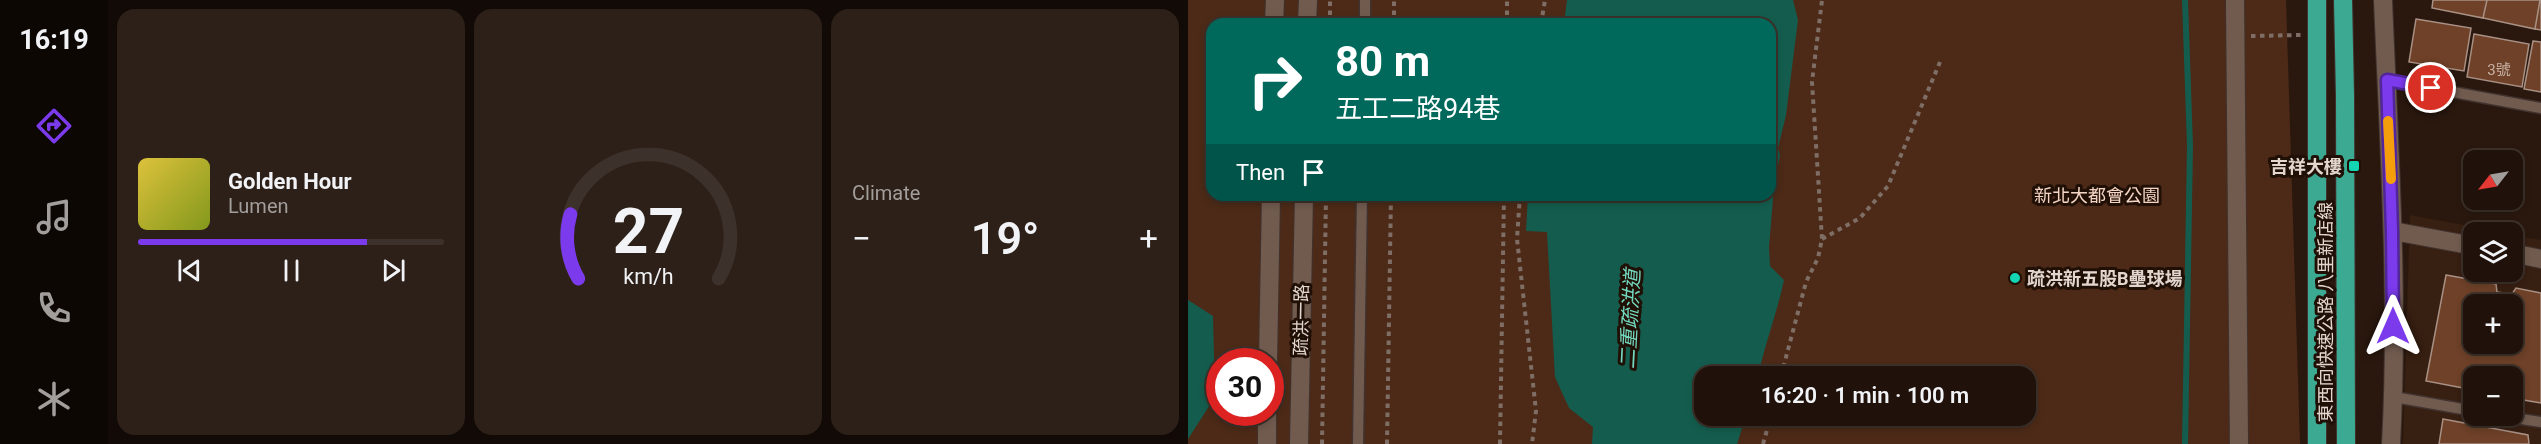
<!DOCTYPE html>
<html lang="en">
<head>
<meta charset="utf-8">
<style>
  body { margin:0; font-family:Roboto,"Noto Sans TC",sans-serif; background:#2d2018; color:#f1f3f6; height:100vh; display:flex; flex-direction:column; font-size:22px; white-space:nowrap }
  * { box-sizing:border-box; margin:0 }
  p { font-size:20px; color:#a29e9c }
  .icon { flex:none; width:33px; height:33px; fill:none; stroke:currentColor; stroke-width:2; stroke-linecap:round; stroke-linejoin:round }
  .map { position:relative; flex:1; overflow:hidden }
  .side { display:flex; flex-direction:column; gap:9px; padding:9px; background:#120a06; width:1080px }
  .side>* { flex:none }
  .guide { position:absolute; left:18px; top:18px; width:570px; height:183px; border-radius:18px; box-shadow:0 3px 9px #0003,0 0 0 2px #3d322b; background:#00695c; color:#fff; overflow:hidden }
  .needle { width:39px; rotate:239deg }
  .buttons { position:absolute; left:1275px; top:150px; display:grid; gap:12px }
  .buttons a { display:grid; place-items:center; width:60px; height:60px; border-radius:12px; background:#20120a; box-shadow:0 3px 9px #0003,0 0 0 2px #3d322b; font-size:30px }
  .speed { position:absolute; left:18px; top:348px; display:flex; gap:12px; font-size:30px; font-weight:700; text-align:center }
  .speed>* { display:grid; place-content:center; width:78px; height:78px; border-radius:50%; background:#20120a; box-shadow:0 3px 9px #0003,0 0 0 2px #3d322b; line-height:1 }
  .speed .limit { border:9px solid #d22; background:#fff; color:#111 }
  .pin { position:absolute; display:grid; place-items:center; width:51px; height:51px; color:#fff; margin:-26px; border:3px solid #fff; border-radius:50%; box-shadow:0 2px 6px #0007 }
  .me { position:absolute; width:66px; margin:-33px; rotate:0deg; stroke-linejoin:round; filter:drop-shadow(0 0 4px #0008) }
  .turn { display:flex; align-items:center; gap:21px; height:126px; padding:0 30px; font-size:27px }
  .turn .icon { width:78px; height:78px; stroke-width:2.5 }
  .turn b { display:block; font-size:42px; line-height:51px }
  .then { display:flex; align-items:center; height:57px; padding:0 30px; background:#0003; gap:12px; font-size:22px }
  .big { font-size:45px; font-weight:600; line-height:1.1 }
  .side .widget { flex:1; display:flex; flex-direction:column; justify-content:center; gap:9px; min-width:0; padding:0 21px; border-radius:18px; background:#2d2018 }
  .side .dial { align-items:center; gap:0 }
  .dial svg { height:156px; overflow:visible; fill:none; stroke:#3d322b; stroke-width:7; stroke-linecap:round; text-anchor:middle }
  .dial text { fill:#f1f3f6; stroke:none }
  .song { display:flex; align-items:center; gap:18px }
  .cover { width:72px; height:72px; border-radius:9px; background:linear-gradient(135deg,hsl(50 70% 55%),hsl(70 70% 35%)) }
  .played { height:6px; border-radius:3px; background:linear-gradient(90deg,#7c3aed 75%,#3d322b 75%) }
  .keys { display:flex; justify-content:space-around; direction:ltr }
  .heat { display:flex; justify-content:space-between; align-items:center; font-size:33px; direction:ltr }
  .side .tiles { flex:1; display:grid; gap:9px; grid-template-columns:repeat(3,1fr) }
  .trip { position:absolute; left:506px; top:366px; width:342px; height:60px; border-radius:18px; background:#20120a; box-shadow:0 3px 9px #0003,0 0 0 2px #3d322b; font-weight:600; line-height:60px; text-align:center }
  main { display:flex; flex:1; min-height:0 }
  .menu { display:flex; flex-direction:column; width:108px; justify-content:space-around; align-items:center; background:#0d0704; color:#a29e9c }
  .menu .icon { width:42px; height:42px }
  .menu .active { color:#7c3aed }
  .menu b { font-size:27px; color:#f1f3f6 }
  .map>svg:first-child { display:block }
</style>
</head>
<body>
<main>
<nav class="menu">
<b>16:19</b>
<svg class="icon active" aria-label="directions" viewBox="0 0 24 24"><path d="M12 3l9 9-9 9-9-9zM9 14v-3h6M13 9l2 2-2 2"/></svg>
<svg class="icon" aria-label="music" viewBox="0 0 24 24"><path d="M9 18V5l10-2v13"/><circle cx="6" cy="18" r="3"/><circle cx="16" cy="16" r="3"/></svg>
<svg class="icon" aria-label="phone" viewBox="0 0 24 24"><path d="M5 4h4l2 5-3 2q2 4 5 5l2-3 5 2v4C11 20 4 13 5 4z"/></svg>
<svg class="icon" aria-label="climate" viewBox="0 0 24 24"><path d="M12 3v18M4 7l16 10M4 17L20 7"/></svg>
</nav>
<section class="side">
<div class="tiles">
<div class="widget">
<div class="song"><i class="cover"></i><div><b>Golden Hour</b><p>Lumen</p></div></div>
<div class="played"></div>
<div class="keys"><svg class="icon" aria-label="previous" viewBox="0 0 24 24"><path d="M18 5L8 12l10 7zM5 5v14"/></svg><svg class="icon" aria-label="pause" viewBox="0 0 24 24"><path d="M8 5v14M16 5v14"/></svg><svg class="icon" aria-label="next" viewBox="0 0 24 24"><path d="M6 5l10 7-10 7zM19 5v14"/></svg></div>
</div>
<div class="widget dial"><svg viewBox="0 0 100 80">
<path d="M14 69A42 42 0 1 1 86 69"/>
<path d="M14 69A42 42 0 0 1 10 36" stroke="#7c3aed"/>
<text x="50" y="56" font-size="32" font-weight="700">27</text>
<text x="50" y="72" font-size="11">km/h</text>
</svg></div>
<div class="widget"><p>Climate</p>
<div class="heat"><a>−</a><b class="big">19°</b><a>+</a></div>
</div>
</div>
</section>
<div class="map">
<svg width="1353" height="444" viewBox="0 0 1353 444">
  <rect width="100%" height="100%" fill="#2a180e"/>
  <!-- built -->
  <path fill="#371f11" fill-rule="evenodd" d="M1222 215 1313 232H1286V272H1324L1325 235 1353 240V444H1215ZM1286 304H1324V344H1286ZM1286 376H1324V416H1286Z"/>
  <!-- green -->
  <path fill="#4c2a17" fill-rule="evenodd" d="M0 0H1098L1112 444H0ZM24 24H582V195H24ZM32 362H82V412H32ZM516 376H837V416H516Z"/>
  <!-- water -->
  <path fill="#145d4e" d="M379 0H605L610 20 598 115 590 148 592 155 586 187 581 247 582 266 596 280C589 313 577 344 570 376H516V416H558L549 444H404L405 427 381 408 367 377 359 232 338 231 340 195H582V24H376Z
    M0 300 25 316 27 397 0 439Z"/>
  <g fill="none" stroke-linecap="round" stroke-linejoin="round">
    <!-- stream -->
    <path stroke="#145d4e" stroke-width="6" d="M997 0 1002 146 997 444"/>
  </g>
  <!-- building -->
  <path fill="#6e4128" stroke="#a99084" stroke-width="1.5" fill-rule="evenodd" d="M1245 0H1299L1295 18 1244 8Z
    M1299 0H1352L1347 29 1295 18Z
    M1352 0H1353V30L1347 29Z
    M1228 19 1283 28 1276 71 1221 62Z
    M1286 34 1341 44 1334 87 1279 77Z
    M1345 41 1353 42V92L1336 89Z
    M1258 275 1308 284 1309 292 1324 294 1328 288 1353 293V403L1324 398V376L1294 374 1293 376H1286V390L1238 381ZM1286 304H1324V344H1286Z
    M1255 419 1340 435 1341 444H1251Z"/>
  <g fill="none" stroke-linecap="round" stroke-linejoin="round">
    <defs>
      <path id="lane" d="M177 24V0
        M1199 80 1353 108
        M1206 397 1286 411
        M1313 416 1353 422
        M170 444 174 195"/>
      <path id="street" d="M1047 0 1051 444
        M1195 0C1201 148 1211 296 1203 444
        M1205 231 1286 246
        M1324 253 1353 259"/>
      <path id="secondary" d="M86 24 87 0
        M119 24 120 0
        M80 362 83 195
        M79 444V412
        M111 444 116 195"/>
    </defs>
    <!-- lane casing -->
    <use href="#lane" stroke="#40322e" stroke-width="13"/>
    <!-- street casing -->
    <use href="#street" stroke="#40322e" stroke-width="20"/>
    <!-- secondary casing -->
    <use href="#secondary" stroke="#40322e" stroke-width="20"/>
    <!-- path -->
    <path stroke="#7e6e65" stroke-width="4" stroke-dasharray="4.5 4.5" stroke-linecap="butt" d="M142 24V0
      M206 24V0
      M319 24V0
      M353 24 357 0
      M1063 36 1113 35
      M332 195 329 239 348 411 344 444
      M634 239 672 218 700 186 752 62
      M593 376 618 282 630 258 634 239 624 82 634 0
      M134 444 138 195
      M199 444 203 195
      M312 444 316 195
      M575 444 583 416"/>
    <!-- lane -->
    <use href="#lane" stroke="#715b4f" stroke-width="10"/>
    <!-- street -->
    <use href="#street" stroke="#715b4f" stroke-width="18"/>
    <!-- secondary -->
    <use href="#secondary" stroke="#715b4f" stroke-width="18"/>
    <defs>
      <path id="highway-bridge" d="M1129 0V444
        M1155 0 1157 96 1158 444"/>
    </defs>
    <!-- highway-bridge casing -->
    <use href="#highway-bridge" stroke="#40322e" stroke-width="20" stroke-linecap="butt"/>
    <!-- highway-bridge -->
    <use href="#highway-bridge" stroke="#3caa92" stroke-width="18"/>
  </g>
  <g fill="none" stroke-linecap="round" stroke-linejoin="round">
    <defs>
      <path id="route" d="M1205 326 1204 231 1199 80 1243 88"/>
    </defs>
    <!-- route casing -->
    <use href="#route" stroke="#51269a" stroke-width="15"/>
    <!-- route -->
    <use href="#route" stroke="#7c3aed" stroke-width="10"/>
    <!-- slow -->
    <path stroke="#f59e0b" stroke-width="10" d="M1200 121 1203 179"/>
  </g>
  <!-- markers -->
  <g fill="#13d5b4" stroke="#200f05" stroke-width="2">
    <rect x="1160" y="160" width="12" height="12" rx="3"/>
    <circle cx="827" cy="278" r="6"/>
  </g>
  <g text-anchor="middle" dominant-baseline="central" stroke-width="6" stroke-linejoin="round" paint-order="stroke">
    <!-- number labels -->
    <g font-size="15" fill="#c6b1a5">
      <text x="1311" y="70">3號</text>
    </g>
    <!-- poi labels -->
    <g font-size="18" font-weight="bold" fill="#e3d6cf" stroke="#200f05" text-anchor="end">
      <text x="1154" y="166">吉祥大樓</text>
      <text x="839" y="278" text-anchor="start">疏洪新五股B壘球場</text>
    </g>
    <!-- park labels -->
    <g font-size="18" fill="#f4d5c5" stroke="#200f05">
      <text x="909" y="195">新北大都會公園</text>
    </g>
    <!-- street labels -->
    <g font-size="18" fill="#e3d6cf" stroke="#200f05">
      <text transform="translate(1137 312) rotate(-90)">東西向快速公路 八里新店線</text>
      <text transform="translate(113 320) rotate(-89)">疏洪一路</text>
    </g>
    <!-- water labels -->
    <g font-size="20" font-style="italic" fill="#73d9c0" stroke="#200f05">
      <text transform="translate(442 319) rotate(-87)">二重疏洪道</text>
    </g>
  </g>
</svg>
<div class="buttons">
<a><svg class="needle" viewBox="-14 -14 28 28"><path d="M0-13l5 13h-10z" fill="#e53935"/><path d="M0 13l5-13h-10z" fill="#a29e9c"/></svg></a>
<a><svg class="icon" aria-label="layers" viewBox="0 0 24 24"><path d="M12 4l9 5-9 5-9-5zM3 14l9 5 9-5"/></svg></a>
<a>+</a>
<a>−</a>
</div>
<div class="speed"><div class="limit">30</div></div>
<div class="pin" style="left:1243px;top:88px;background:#d93025"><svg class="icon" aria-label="arrive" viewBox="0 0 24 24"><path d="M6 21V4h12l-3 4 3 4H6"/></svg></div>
<svg class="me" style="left:1205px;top:326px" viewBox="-20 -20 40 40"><path d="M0-17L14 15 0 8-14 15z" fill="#7c3aed" stroke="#fff" stroke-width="4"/></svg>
<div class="trip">16:20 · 1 min · 100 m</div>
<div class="guide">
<div class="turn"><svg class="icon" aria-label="right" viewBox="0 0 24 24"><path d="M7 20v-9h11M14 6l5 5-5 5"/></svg><div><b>80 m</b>五工二路94巷</div></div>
<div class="then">Then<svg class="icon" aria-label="arrive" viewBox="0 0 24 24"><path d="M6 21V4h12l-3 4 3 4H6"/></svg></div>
</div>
</div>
</main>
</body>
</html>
